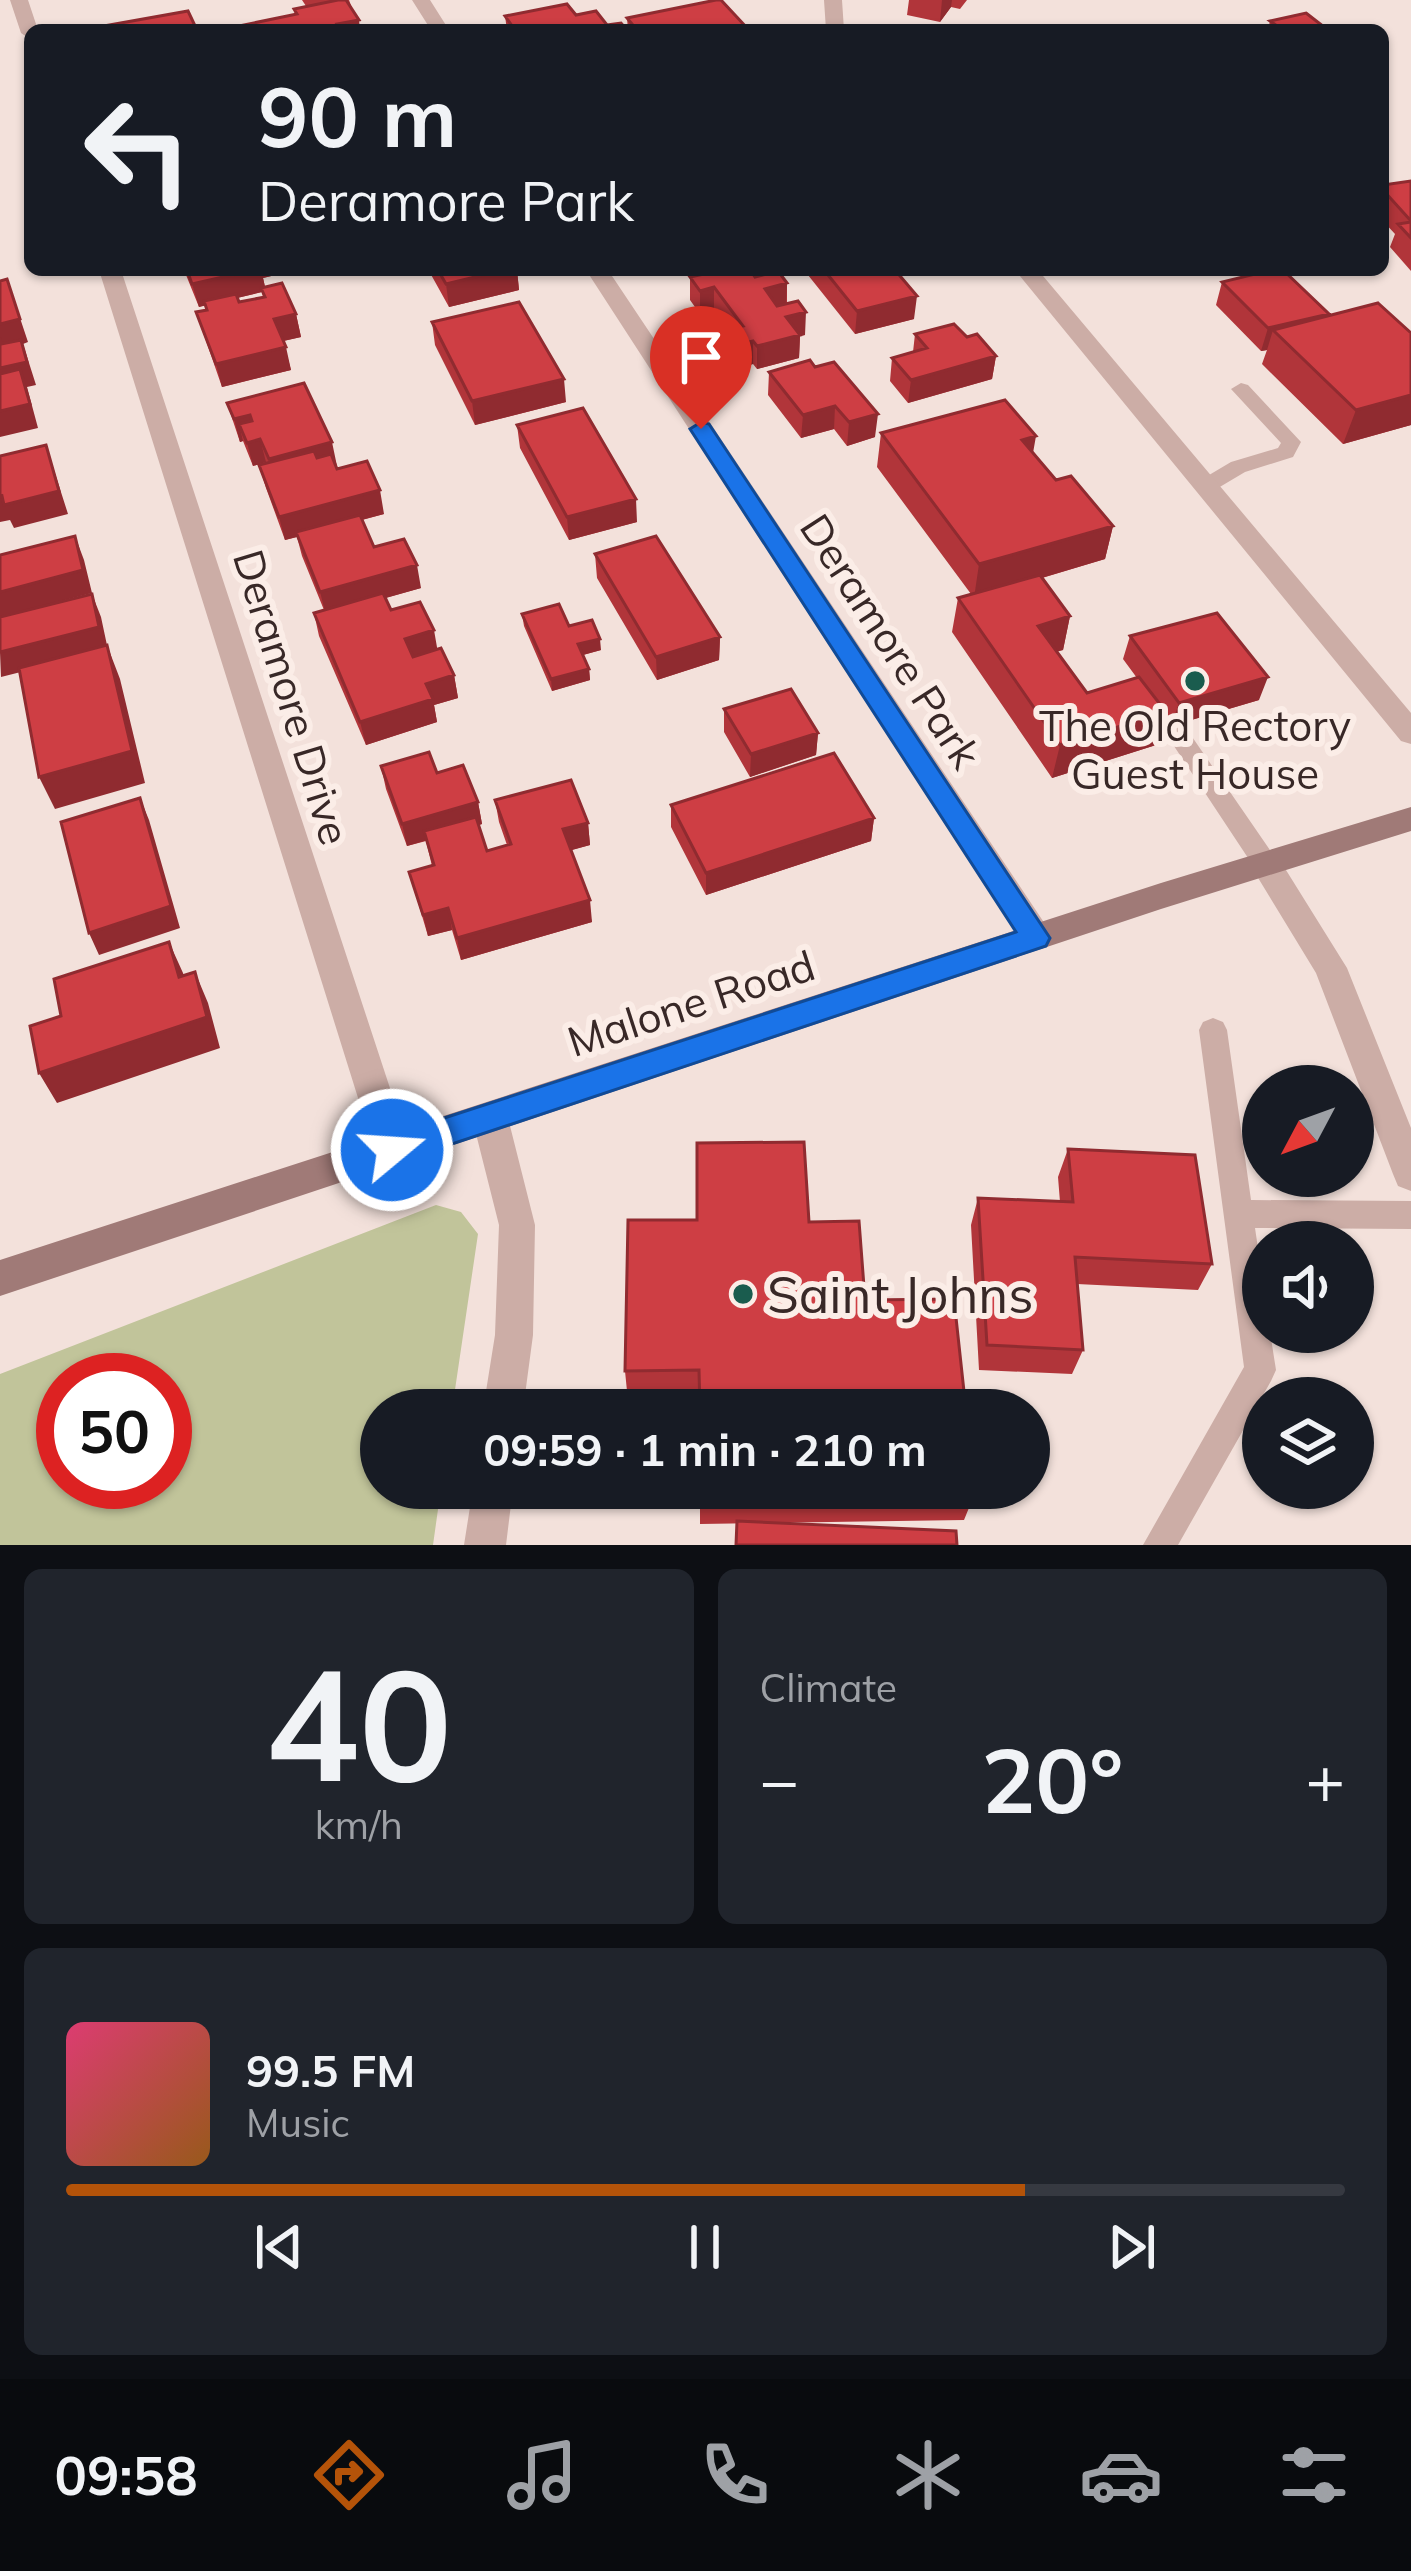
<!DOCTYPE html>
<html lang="en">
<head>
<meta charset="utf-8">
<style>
  body { margin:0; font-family:Mulish,sans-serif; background:#20242c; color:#f1f3f6; height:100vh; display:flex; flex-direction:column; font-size:45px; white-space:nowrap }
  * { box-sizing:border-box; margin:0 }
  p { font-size:39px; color:#9ea1a6 }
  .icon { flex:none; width:66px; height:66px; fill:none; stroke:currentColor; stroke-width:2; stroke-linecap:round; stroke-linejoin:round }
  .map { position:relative; height:1545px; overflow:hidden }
  .details { display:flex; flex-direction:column; gap:24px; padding:24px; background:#0d0f14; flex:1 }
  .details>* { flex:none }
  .top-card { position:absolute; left:24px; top:24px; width:1365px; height:252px; border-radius:18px; box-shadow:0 3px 9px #0004; background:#171b24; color:#f1f3f6; overflow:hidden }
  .needle { width:78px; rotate:229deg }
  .buttons { position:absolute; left:1242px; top:1065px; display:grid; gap:24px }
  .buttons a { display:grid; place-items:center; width:132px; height:132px; border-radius:50%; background:#171b24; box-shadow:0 3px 9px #0004; font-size:60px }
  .speed { position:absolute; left:36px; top:1353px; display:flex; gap:24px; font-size:60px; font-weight:700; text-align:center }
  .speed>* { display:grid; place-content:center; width:156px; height:156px; border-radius:50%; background:#171b24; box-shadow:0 3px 9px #0004; line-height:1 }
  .speed .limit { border:18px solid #d22; background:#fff; color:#111 }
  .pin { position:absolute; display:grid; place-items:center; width:102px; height:102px; color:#fff; margin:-123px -51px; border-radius:50% 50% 50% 0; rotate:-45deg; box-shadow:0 0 12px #0007 }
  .pin .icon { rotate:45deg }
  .me { position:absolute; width:132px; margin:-66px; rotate:72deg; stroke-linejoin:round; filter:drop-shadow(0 0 9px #0008) }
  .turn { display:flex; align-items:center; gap:42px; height:252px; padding:0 36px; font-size:54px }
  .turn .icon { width:156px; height:156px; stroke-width:2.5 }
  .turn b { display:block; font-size:84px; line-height:102px }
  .big { font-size:90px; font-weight:700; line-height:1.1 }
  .details .card { flex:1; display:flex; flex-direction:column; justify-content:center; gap:18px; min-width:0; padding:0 42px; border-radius:18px; background:#20242c }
  .details .dial { align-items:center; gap:0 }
  .dial b { font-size:156px; line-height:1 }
  .song { display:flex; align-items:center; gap:36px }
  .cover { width:144px; height:144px; border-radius:18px; background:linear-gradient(135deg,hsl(340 70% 55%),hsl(30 70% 35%)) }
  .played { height:12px; border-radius:6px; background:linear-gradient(90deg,#b45309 75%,#363941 75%) }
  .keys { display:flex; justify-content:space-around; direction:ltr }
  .heat { display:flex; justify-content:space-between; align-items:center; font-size:66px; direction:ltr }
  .details .tiles { flex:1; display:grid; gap:24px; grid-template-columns:1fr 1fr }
  .card:last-child { grid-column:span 2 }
  .trip { position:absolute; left:360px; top:1389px; width:690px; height:120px; border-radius:60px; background:#171b24; box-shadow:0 3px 9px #0004; font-weight:700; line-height:120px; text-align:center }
  .tab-bar { display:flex; height:192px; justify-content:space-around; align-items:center; background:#090b0e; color:#9ea1a6 }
  .tab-bar .icon { width:84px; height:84px }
  .tab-bar .active { color:#b45309 }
  .tab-bar b { font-size:54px; color:#f1f3f6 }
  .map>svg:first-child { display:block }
</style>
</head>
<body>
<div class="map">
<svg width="1411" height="1545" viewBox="0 0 1411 1545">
  <rect width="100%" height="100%" fill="#f3e1db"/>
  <!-- green -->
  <path fill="#c1c49a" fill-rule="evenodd" d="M436 1205 461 1212 478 1234 452 1410H381V1488H441L433 1545H0V1374ZM63 1380H165V1482H63Z"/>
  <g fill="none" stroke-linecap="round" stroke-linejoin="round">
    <!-- service -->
    <path fill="#ccada6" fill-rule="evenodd" d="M1241 383 1248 385 1301 442 1293 457 1245 472 1213 491H1199L1196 486 1199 481 1231 462 1278 448 1281 443 1231 389Z
      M1178 725 1186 728 1274 856 1278 863 1274 870H1256L1170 740 1166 734Z
      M1213 1018 1223 1022 1227 1030 1251 1200 1411 1201V1229L1255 1228 1263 1282V1332H1270L1276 1370 1271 1381 1178 1545H1143L1244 1367 1199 1030 1203 1022Z"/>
    <!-- minor -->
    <path fill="#ccada6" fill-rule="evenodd" d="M10 0H28L38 30H30V39L21 33Z
      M412 0H430L449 30H431Z
      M824 0H842L844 30H826Z
      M99 270H121L410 1149 405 1161 392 1165 379 1161 374 1149Z
      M586 270H608L1047 927 1052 937 1047 947 1036 950 1025 947Z
      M1015 270H1038L1411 713V744L1401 741Z
      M1265 850 1276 854 1347 968 1411 1128V1191L1398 1186 1393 1174 1316 973 1249 863 1254 854Z
      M490 1102 502 1107 508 1118 535 1225 533 1335 523 1410H483L495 1335 499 1225 472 1118 478 1107Z
      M473 1488H513L506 1545H464Z"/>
    <!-- secondary -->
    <path fill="#a07a77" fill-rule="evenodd" d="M1411 807V831L1161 909 0 1296V1260L1161 883Z"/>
  </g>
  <!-- wall -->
  <path fill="#b1353a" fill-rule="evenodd" d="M302 0H349L360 30H240L239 26 295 15 294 9 306 6Z
    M909 0H967L960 9 951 7 940 22 907 15Z
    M576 15 627 30H507L505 16Z
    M627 18 748 30H628Z
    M1270 21 1328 30H1268Z
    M1411 181V271L1390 247 1395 234 1383 221V185Z
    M184 270H296L263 278 265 287 296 314 301 337 283 341 291 370 222 387 196 312 206 310 205 305 199 307ZM262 292 263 297 239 302 237 298Z
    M517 270 519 290 449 307 429 271Z
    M700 270 755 277 787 283V304L805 335 800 336 799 358 757 369 753 364 738 368 727 353 728 329 714 310 700 314 690 300V277L700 274Z
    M804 270H895L914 319 855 334Z
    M1222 282 1328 316 1411 333V425L1343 444 1262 364 1267 350 1261 351 1216 305Z
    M432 322 566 402 475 425 435 345Z
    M915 334 967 337 996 356 992 379 908 403 890 381 892 358 913 352Z
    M815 367 875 437 847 446 834 429 801 438 768 395 769 372Z
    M227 403 337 469 384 514 362 520 374 547 421 588 385 598 391 610 437 649 454 675 458 698 434 705 437 722 366 745 319 636 314 613 324 610 302 556 297 537 285 540 266 488 259 465 266 462 253 466 243 441 240 442Z
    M517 425 637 522 569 540 520 448Z
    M881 433 1033 453 1056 480 1113 526 1105 559 1042 578 1070 616 1063 650 1057 651 1087 693 1137 678 1123 659 1130 636 1259 700 1171 726 1165 717 1156 745 1052 778 952 632 958 598 971 594 877 467Z
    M595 554 720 637 719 660 657 680 597 578Z
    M522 614 569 626 601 650 583 655 589 669 590 680 552 691 524 626Z
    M724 709 818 733 816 755 750 777 724 732Z
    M381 766 437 773 478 802 482 824 479 825 487 851 507 845 499 822 495 800 588 823 590 845 571 850 592 922 461 960 452 930 428 936 409 872 432 866 426 841 407 846 386 789Z
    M671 805 874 818 871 841 706 895 671 827Z
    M1068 1149 1212 1264 1198 1290 1077 1284 1083 1350 1072 1374 979 1370 971 1225 978 1198 1060 1202 1058 1177Z
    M809 1222 865 1300 700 1401H628L625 1371Z
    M700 1488 975 1493 964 1520 700 1524Z"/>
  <!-- shaded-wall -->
  <path fill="#902b30" d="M942 0H952L951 7 940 22Z
    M359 20 360 30H338L337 24Z
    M254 270H296L263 278 266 291 199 307 192 284Z
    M504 270H517L519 290 449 307 446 284Z
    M7 279 28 342 23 344 36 385 27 387 38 428 0 437V324Z
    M787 283 786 306 764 312 765 289Z
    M714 287V310L700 314V291Z
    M917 296 914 319 855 334 857 311Z
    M806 312 805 335 800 336 799 358 757 369V346L786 317Z
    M296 314 301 337 279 342 274 319Z
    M1329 314 1321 337 1273 330 1267 350 1261 351 1268 328Z
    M753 341V364L738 368V345Z
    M286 347 291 370 222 387 216 364Z
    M996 356 992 379 908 403 911 380Z
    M564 379 566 402 475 425 472 401Z
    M1411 395V425L1343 444 1356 410Z
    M835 406 834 429 801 438 803 415Z
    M878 414 875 437 847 446 849 422Z
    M250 415 256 438 239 424 243 441 240 442 234 419Z
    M1036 436 1030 470 1022 440Z
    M260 439 266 462 253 466 247 443Z
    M332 442 337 466 275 482 269 459Z
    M46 445 68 514 14 528 10 520 0 522V497Z
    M380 490 384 514 285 540 279 517Z
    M636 499 637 522 569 540 567 517Z
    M1113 526 1105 559 974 598 979 564Z
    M75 536 84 560 92 593 0 617V592Z
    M417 565 421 588 326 615 320 592Z
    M92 594 101 617 108 650 1 677 0 652Z
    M1070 616 1063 650 1031 659 1038 626Z
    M434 630 438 653 409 662 405 639Z
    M720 637 719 660 657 680 656 657Z
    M600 639 601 650 579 656 578 644Z
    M107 645 120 679 145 783 55 809 39 777Z
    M589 669 590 680 552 691 551 679Z
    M454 675 458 698 434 705 437 722 366 745 360 722 426 684Z
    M1268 677 1259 700 1171 726 1179 703Z
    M1166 712 1156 745 1052 778 1060 745Z
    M818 733 816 755 750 777 751 754Z
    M140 798 149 820 180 928 99 955 89 933Z
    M478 802 482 824 407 846 402 824Z
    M874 818 871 841 706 895V873Z
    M588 823 590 845 565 852 563 829Z
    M590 900 592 922 461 960 457 938Z
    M448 908 452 930 428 936 423 915Z
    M169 942 183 973 192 1008 179 977Z
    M195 972 208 1003 220 1048 57 1103 39 1073Z"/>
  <!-- building -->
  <path fill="#ce3e44" stroke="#902b30" stroke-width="3" d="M338 0H346L359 20 337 24 341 30H242L239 26 297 14 294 9Z
    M716 0H721L748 29 637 30 627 18Z
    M567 4 576 15 596 11 607 25 621 23 627 30H515L505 16Z
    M188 11 197 30H105L104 26Z
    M1306 13 1328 30H1283L1270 21Z
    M1411 181V221L1383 190V185Z
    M1411 222V238L1398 224Z
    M187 270H254L192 284Z
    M438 270H504L446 284Z
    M701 270H750L755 277 778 271 787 283 765 289 777 306 798 301 806 312 786 317 800 335 757 346 753 341 738 345 728 329 743 326 714 287 700 291 690 277 704 274Z
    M824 270H895L917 296 857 311Z
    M1272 270H1283L1329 314 1268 328 1222 282Z
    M7 279 20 319 0 324V281Z
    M282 283 296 314 274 319 286 347 216 364 196 312 207 310 204 301 236 294 239 302 265 297 261 288Z
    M519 302 564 379 472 401 432 322Z
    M1378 303 1411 333V395L1356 410 1273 330Z
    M954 324 967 337 977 334 996 356 911 380 892 358 927 348 915 334Z
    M0 338 1 344 21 340 27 362 0 368Z
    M810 360 815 367 834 362 878 414 849 422 835 406 803 415 769 372Z
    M20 369 30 404 0 411V374Z
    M304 383 332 442 269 459 260 439 247 443 239 424 252 421 250 415 234 419 227 403Z
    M1005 400 1036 436 1022 440 1056 480 1071 476 1113 526 979 564 881 433Z
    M583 408 636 499 567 517 517 425Z
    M46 445 59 491 4 505 2 496 0 497V456Z
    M314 451 317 458 331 454 337 469 367 461 380 490 279 517 259 465Z
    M360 515 374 547 404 539 417 565 320 592 296 532Z
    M75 536 83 570 0 592V555Z
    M656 536 720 637 656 657 595 554Z
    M1040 575 1070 616 1038 626 1087 693 1139 677 1166 712 1060 745 958 598Z
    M383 593 391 610 420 602 434 630 405 639 413 657 441 648 454 675 426 684 433 699 360 722 314 613Z
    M92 594 99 627 0 652V617Z
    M559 604 569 626 592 620 600 639 578 644 589 669 551 679 522 614Z
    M1217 613 1268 677 1179 703 1130 636Z
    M107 645 132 751 39 777 19 668Z
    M791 689 818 733 751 754 724 709Z
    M429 752 437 773 463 765 478 802 402 824 381 766Z
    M834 753 874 818 706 873 671 805Z
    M571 780 588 823 563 829 590 900 457 938 448 908 423 915 409 872 434 865 424 831 476 817 487 851 511 844 495 800Z
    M140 798 171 906 89 933 61 822Z
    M169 942 179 977 195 972 207 1017 39 1073 30 1026 61 1016 54 979Z
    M804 1142 809 1222 859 1221 865 1300 954 1299 966 1410H700L699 1370 625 1371 628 1220H697V1143Z
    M1068 1149 1195 1155 1212 1264 1075 1257 1083 1350 987 1345 978 1198 1073 1202Z
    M700 1488H975V1493L700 1497Z
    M737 1521 956 1531 957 1545H736Z"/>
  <!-- route -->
  <path fill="#1a73e8" stroke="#114b97" stroke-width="3" d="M701 422 709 424 1050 938 1046 946 392 1164 381 1160 376 1150 381 1139 392 1135 1016 932 690 429Z"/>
  <!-- markers -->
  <g fill="#1a5c4e" stroke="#fbede7" stroke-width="4.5">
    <circle cx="1195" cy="681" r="12"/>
    <circle cx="743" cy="1294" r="12"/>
  </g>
  <g text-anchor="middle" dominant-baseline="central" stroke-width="12" stroke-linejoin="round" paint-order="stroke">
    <!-- street labels -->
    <g font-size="42" fill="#382827" stroke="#fbede7">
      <text transform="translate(891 641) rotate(57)">Deramore Park</text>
      <text transform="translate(292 697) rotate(73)">Deramore Drive</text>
      <text transform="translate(691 1003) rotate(-18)">Malone Road</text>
    </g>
    <!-- poi labels -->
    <g font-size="42" fill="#382827" stroke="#fbede7">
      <text x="1195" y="725">The Old Rectory<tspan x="1195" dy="48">Guest House</tspan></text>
    </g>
    <!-- near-poi labels -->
    <g font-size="51" fill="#382827" stroke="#fbede7" text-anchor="start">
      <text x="767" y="1294">Saint Johns</text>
    </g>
  </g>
</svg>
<div class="buttons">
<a><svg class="needle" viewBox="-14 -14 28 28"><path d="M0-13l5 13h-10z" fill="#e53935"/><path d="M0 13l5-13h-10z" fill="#9ea1a6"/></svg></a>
<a><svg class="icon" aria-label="sound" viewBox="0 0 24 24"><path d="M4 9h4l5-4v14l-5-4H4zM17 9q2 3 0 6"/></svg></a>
<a><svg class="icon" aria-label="layers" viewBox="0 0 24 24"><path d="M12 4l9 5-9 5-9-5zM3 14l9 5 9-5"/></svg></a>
</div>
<div class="speed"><div class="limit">50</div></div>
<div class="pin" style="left:701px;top:429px;background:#d93025"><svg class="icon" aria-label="arrive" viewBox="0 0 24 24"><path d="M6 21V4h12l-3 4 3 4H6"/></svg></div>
<svg class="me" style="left:392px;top:1150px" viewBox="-20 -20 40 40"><circle r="17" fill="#1a73e8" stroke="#fff" stroke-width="3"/><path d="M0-11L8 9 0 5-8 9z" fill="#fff"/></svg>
<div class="trip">09:59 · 1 min · 210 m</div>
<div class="top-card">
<div class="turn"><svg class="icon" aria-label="left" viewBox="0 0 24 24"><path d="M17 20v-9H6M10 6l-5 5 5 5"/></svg><div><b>90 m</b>Deramore Park</div></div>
</div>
</div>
<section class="details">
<div class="tiles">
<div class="card dial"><b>40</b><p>km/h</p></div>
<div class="card"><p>Climate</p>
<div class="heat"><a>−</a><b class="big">20°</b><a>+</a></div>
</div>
<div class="card">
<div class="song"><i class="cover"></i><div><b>99.5 FM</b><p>Music</p></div></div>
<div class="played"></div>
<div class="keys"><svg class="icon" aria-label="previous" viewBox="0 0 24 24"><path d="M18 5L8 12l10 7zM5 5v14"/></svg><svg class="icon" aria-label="pause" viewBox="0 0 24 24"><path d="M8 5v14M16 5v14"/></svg><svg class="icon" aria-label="next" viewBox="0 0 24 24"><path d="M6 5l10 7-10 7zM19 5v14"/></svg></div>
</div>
</div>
</section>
<nav class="tab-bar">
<b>09:58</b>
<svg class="icon active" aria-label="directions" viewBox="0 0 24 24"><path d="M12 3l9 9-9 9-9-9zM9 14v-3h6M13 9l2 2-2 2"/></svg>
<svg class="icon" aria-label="music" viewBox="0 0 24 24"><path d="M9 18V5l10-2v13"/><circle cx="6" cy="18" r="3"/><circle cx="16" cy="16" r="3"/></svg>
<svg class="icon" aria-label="phone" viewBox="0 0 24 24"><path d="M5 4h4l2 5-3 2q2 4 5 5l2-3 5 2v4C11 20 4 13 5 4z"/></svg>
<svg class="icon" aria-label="climate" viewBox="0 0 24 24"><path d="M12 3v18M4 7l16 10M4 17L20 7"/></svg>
<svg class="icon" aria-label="car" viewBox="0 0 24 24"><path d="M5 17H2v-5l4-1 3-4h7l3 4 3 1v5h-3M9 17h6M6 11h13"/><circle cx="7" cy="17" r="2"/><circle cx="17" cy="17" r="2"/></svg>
<svg class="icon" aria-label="filters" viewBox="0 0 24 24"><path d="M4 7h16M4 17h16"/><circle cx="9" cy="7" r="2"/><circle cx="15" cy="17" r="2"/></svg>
</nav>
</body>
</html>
